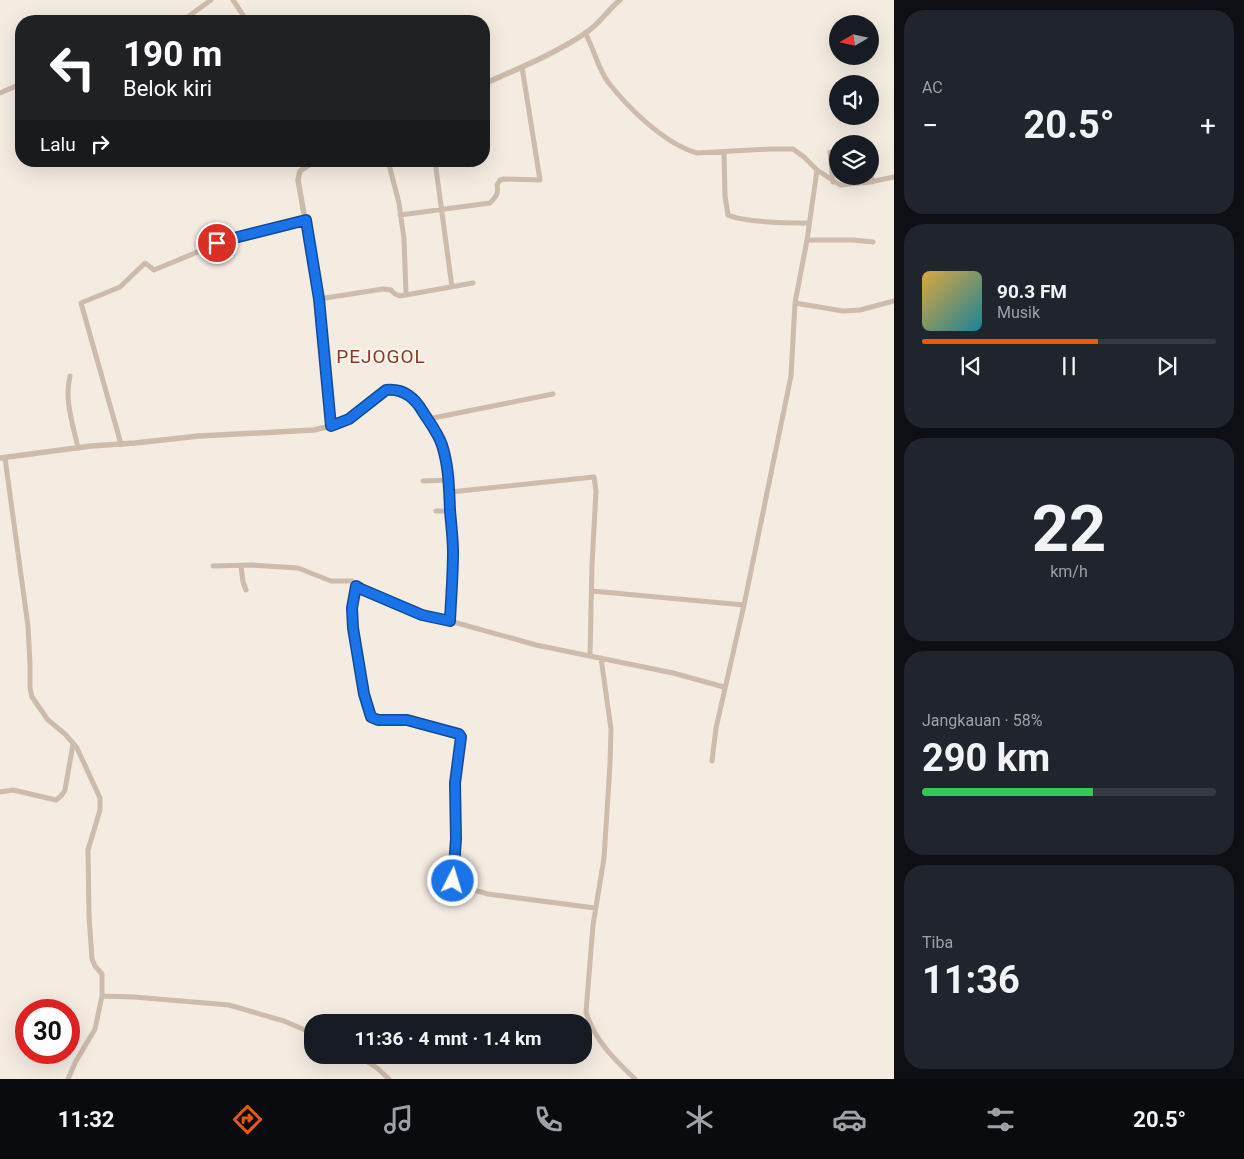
<!DOCTYPE html>
<html lang="id">
<head>
<meta charset="utf-8">
<style>
  body { margin:0; font-family:Roboto,sans-serif; background:#20242c; color:#f1f3f6; height:100vh; display:flex; flex-direction:column; font-size:19px; white-space:nowrap }
  * { box-sizing:border-box; margin:0 }
  p { font-size:16px; color:#9ea1a6 }
  .icon { flex:none; width:28px; height:28px; fill:none; stroke:currentColor; stroke-width:2; stroke-linecap:round; stroke-linejoin:round }
  .map { position:relative; flex:1; overflow:hidden }
  .side { display:flex; flex-direction:column; gap:10px; padding:10px; background:#0d0f14; width:350px }
  .side>* { flex:none }
  .top-card { position:absolute; left:15px; top:15px; width:475px; height:152px; border-radius:20px; box-shadow:0 5px 20px #0002; background:#202124; color:#fff; overflow:hidden }
  .needle { width:32px; rotate:261deg }
  .tools { position:absolute; left:829px; top:15px; display:grid; gap:10px }
  .tools a { display:grid; place-items:center; width:50px; height:50px; border-radius:50%; background:#171b24; box-shadow:0 5px 20px #0002; font-size:25px }
  .speed { position:absolute; left:15px; top:999px; display:flex; gap:10px; font-size:25px; font-weight:700; text-align:center }
  .speed>* { display:grid; place-content:center; width:65px; height:65px; border-radius:50%; background:#171b24; box-shadow:0 5px 20px #0002; line-height:1 }
  .speed .limit { border:8px solid #d22; background:#fff; color:#111 }
  .pin { position:absolute; display:grid; place-items:center; width:42px; height:42px; color:#fff; margin:-21px; border:2px solid #fff; border-radius:50%; box-shadow:0 1px 5px #0007 }
  .me { position:absolute; width:55px; margin:-28px; rotate:5deg; stroke-linejoin:round; filter:drop-shadow(0 0 4px #0008) }
  .turn { display:flex; align-items:center; gap:18px; height:105px; padding:0 25px; font-size:22px }
  .turn .icon { width:65px; height:65px; stroke-width:2.5 }
  .turn b { display:block; font-size:35px; line-height:42px }
  .then { display:flex; align-items:center; height:48px; padding:0 25px; background:#0003; gap:10px; font-size:19px }
  .big { font-size:38px; font-weight:700; line-height:1.1 }
  .side .widget { flex:1; display:flex; flex-direction:column; justify-content:center; gap:8px; min-width:0; padding:0 18px; border-radius:20px; background:#20242c }
  .side .dial { align-items:center; gap:0 }
  .dial b { font-size:65px; line-height:1 }
  .song { display:flex; align-items:center; gap:15px }
  .cover { width:60px; height:60px; border-radius:8px; background:linear-gradient(135deg,hsl(40 70% 55%),hsl(190 70% 35%)) }
  .played { height:5px; border-radius:2px; background:linear-gradient(90deg,#ea580c 60%,#363941 60%) }
  .keys { display:flex; justify-content:space-around; direction:ltr }
  .heat { display:flex; justify-content:space-between; align-items:center; font-size:28px; direction:ltr }
  .charge { height:8px; border-radius:4px; background:linear-gradient(90deg,#34c759 58%,#363941 0) }
  .trip { position:absolute; left:304px; top:1014px; width:288px; height:50px; border-radius:20px; background:#171b24; box-shadow:0 5px 20px #0002; font-weight:700; line-height:50px; text-align:center }
  .tabs { display:flex; height:80px; justify-content:space-around; align-items:center; background:#090b0e; color:#9ea1a6 }
  .tabs .icon { width:35px; height:35px }
  .tabs .selected { color:#ea580c }
  .tabs b { font-size:22px; color:#f1f3f6 }
  main { display:flex; flex:1; min-height:0 }
  .map>svg:first-child { display:block }
</style>
</head>
<body>
<main>
<div class="map">
<svg width="894" height="1079" viewBox="0 0 894 1079">
  <rect width="100%" height="100%" fill="#f4ebe1"/>
  <g fill="none" stroke-linecap="round" stroke-linejoin="round">
    <!-- minor -->
    <path stroke="#cdbbac" stroke-width="5" d="M233 0 247 21
      M182 21 211 0
      M585 33C594 48 597 67 608 82 628 108 665 144 697 153L770 149H793L804 157 817 170 840 185 870 182 894 177
      M0 93 21 84
      M870 148 872 182
      M724 152 725 196 728 215C746 223 789 223 809 223
      M388 161 399 203 404 239 406 294
      M435 161 452 287
      M833 182 830 152 838 151
      M400 215 490 203C496 197 499 193 497 185L500 180 504 179 540 180 522 67
      M807 240H853L873 242
      M319 299 383 289 391 290 395 294 400 296 473 283
      M795 303 843 311 860 310 894 301
      M70 376C64 400 73 424 78 448
      M428 419 553 394
      M331 426 349 419 387 390 394 389 401 391 413 398 437 434 442 445 449 480 452 527 453 551 450 621
      M121 444 81 303 120 287 145 263 154 270 229 239 306 220
      M5 458 28 626 30 664V688L32 697 48 720 65 734 77 748 100 798V810L88 850 89 916 92 959 95 966 102 974V996
      M423 481 449 480
      M450 492 594 477 596 491 592 565 590 656
      M436 511H450
      M213 566 252 565 298 568 331 581H352L361 589 422 615 450 621 536 645 673 673 724 687
      M241 566 243 582 246 590
      M356 586 352 608 353 628 364 694 371 717C379 724 395 719 405 720 422 721 444 728 459 734L461 737 455 783 456 839 452 877 454 884 488 894 595 908
      M592 591 744 605
      M601 658 611 729 610 764 604 858 593 925 586 1012C594 1040 615 1060 635 1079
      M712 761 716 728 744 605 791 376 795 303 807 240 817 170
      M0 792 13 790 56 800 61 796 65 790 73 744
      M357 1055 377 1068 389 1079
      M68 1079 76 1061 95 1029 102 996 134 997 229 1005 284 1021 312 1033"/>
    <!-- tertiary -->
    <path stroke="#cdbbac" stroke-width="5.5" d="M484 84C519 68 555 54 587 32 600 23 608 10 620 0
      M0 458 91 446 135 443 199 436 314 430 331 426 319 299 298 180 300 171 315 161"/>
  </g>
  <g fill="none" stroke-linecap="round" stroke-linejoin="round">
    <defs>
      <path id="route" d="M217 243 230 239 306 220 319 299 331 426 349 419 386 390C403 388 415 398 423 412 430 423 438 433 442 445 449 467 449 488 450 510 451 524 453 538 453 552 453 575 451 598 450 621L422 615 361 589 356 586 352 608 353 628 364 694 371 717 378 720H407L459 734 461 737 455 783 456 839 453 881"/>
    </defs>
    <!-- route casing -->
    <use href="#route" stroke="#114b97" stroke-width="12"/>
    <!-- route -->
    <use href="#route" stroke="#1a73e8" stroke-width="9"/>
  </g>
  <g text-anchor="middle" dominant-baseline="central" stroke-width="4" stroke-linejoin="round" paint-order="stroke">
    <!-- quarter labels -->
    <g font-size="19" letter-spacing="1" fill="#8c3b22" stroke="#fbf5ee">
      <text x="381" y="356">PEJOGOL</text>
    </g>
  </g>
</svg>
<div class="tools">
<a><svg class="needle" viewBox="-14 -14 28 28"><path d="M0-13l5 13h-10z" fill="#e53935"/><path d="M0 13l5-13h-10z" fill="#9ea1a6"/></svg></a>
<a><svg class="icon" aria-label="sound" viewBox="0 0 24 24"><path d="M4 9h4l5-4v14l-5-4H4zM17 9q2 3 0 6"/></svg></a>
<a><svg class="icon" aria-label="layers" viewBox="0 0 24 24"><path d="M12 4l9 5-9 5-9-5zM3 14l9 5 9-5"/></svg></a>
</div>
<div class="speed"><div class="limit">30</div></div>
<div class="pin" style="left:217px;top:243px;background:#d93025"><svg class="icon" aria-label="arrive" viewBox="0 0 24 24"><path d="M6 21V4h12l-3 4 3 4H6"/></svg></div>
<svg class="me" style="left:453px;top:881px" viewBox="-20 -20 40 40"><circle r="17" fill="#1a73e8" stroke="#fff" stroke-width="3"/><path d="M0-11L8 9 0 5-8 9z" fill="#fff"/></svg>
<div class="trip">11:36 · 4 mnt · 1.4 km</div>
<div class="top-card">
<div class="turn"><svg class="icon" aria-label="left" viewBox="0 0 24 24"><path d="M17 20v-9H6M10 6l-5 5 5 5"/></svg><div><b>190 m</b>Belok kiri</div></div>
<div class="then">Lalu<svg class="icon" aria-label="right" viewBox="0 0 24 24"><path d="M7 20v-9h11M14 6l5 5-5 5"/></svg></div>
</div>
</div>
<section class="side">
<div class="widget"><p>AC</p>
<div class="heat"><a>−</a><b class="big">20.5°</b><a>+</a></div>
</div>
<div class="widget">
<div class="song"><i class="cover"></i><div><b>90.3 FM</b><p>Musik</p></div></div>
<div class="played"></div>
<div class="keys"><svg class="icon" aria-label="previous" viewBox="0 0 24 24"><path d="M18 5L8 12l10 7zM5 5v14"/></svg><svg class="icon" aria-label="pause" viewBox="0 0 24 24"><path d="M8 5v14M16 5v14"/></svg><svg class="icon" aria-label="next" viewBox="0 0 24 24"><path d="M6 5l10 7-10 7zM19 5v14"/></svg></div>
</div>
<div class="widget dial"><b>22</b><p>km/h</p></div>
<div class="widget"><p>Jangkauan · 58%</p><b class="big">290 km</b><div class="charge"></div></div>
<div class="widget"><p>Tiba</p><b class="big">11:36</b></div>
</section>
</main>
<nav class="tabs">
<b>11:32</b>
<svg class="icon selected" aria-label="directions" viewBox="0 0 24 24"><path d="M12 3l9 9-9 9-9-9zM9 14v-3h6M13 9l2 2-2 2"/></svg>
<svg class="icon" aria-label="music" viewBox="0 0 24 24"><path d="M9 18V5l10-2v13"/><circle cx="6" cy="18" r="3"/><circle cx="16" cy="16" r="3"/></svg>
<svg class="icon" aria-label="phone" viewBox="0 0 24 24"><path d="M5 4h4l2 5-3 2q2 4 5 5l2-3 5 2v4C11 20 4 13 5 4z"/></svg>
<svg class="icon" aria-label="climate" viewBox="0 0 24 24"><path d="M12 3v18M4 7l16 10M4 17L20 7"/></svg>
<svg class="icon" aria-label="car" viewBox="0 0 24 24"><path d="M5 17H2v-5l4-1 3-4h7l3 4 3 1v5h-3M9 17h6M6 11h13"/><circle cx="7" cy="17" r="2"/><circle cx="17" cy="17" r="2"/></svg>
<svg class="icon" aria-label="filters" viewBox="0 0 24 24"><path d="M4 7h16M4 17h16"/><circle cx="9" cy="7" r="2"/><circle cx="15" cy="17" r="2"/></svg>
<b>20.5°</b>
</nav>
</body>
</html>
